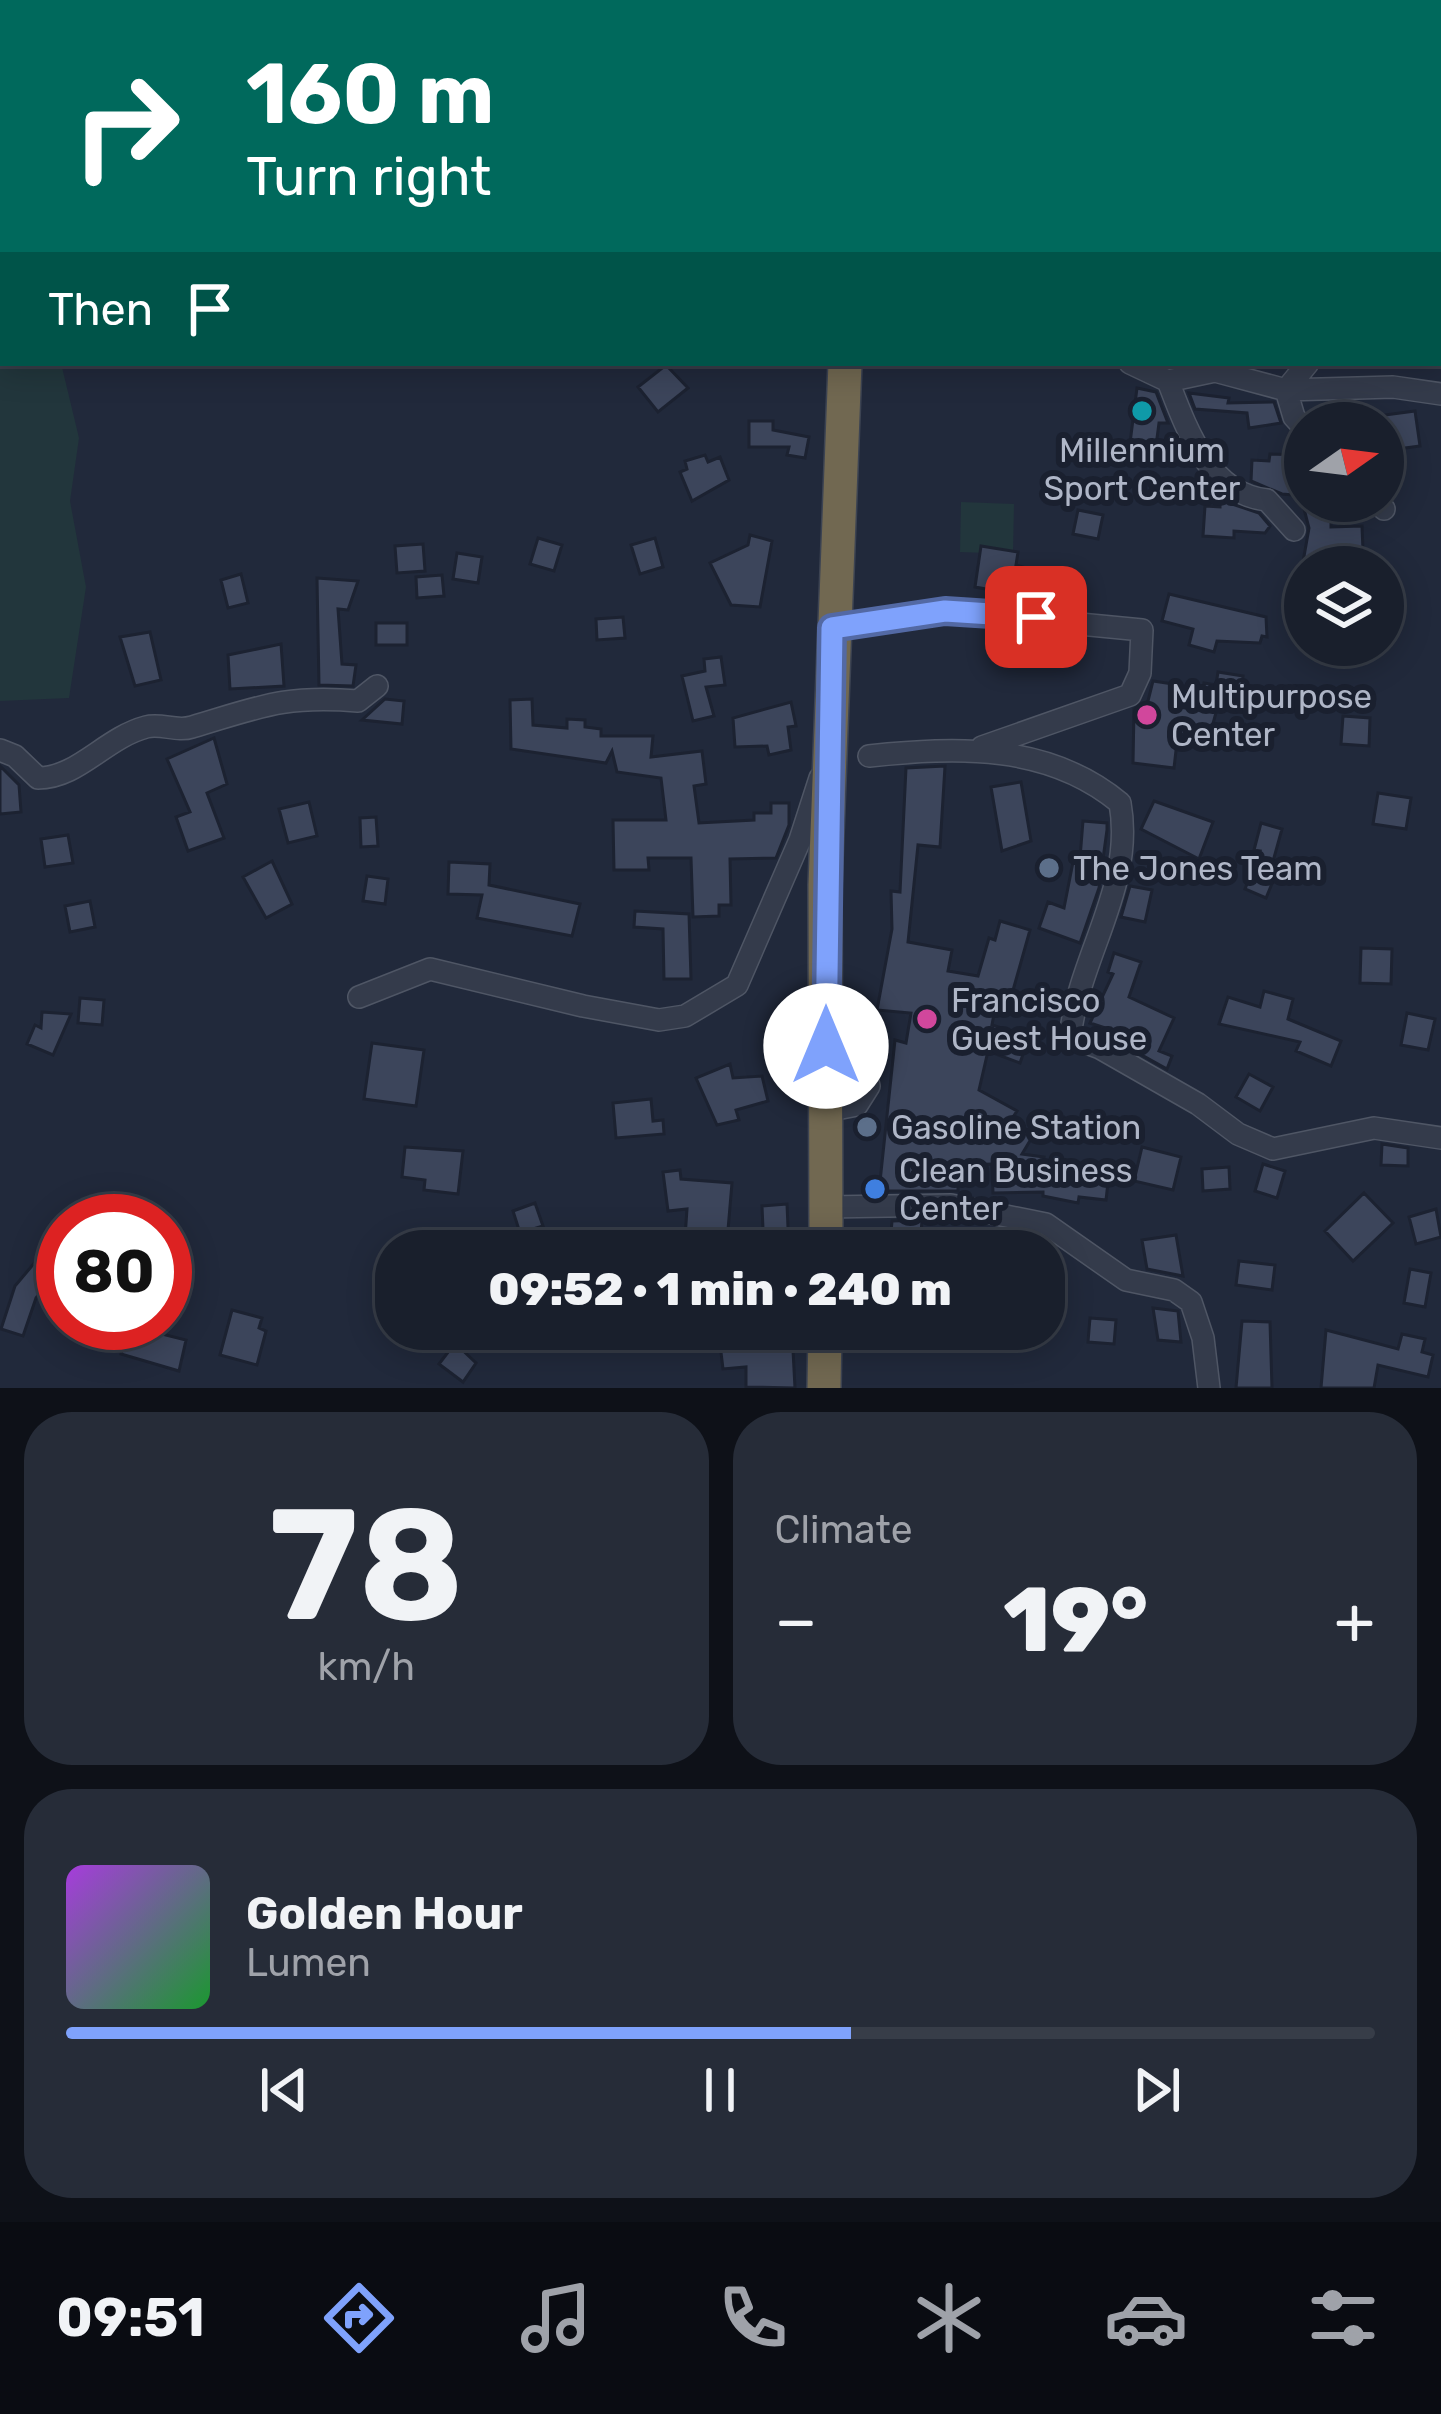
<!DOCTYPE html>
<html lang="en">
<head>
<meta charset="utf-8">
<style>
  body { margin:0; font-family:Rubik,sans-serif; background:#262c38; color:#f1f3f6; height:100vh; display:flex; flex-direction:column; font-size:45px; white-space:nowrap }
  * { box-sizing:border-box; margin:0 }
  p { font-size:39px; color:#9fa2a9 }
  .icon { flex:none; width:66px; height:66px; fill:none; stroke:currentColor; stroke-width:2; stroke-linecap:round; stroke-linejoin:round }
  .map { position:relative; height:1388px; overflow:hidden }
  .panel { display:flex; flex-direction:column; gap:24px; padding:24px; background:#0e1118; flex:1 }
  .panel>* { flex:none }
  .hud { position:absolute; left:0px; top:0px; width:1443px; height:366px; box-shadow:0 6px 30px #0003,0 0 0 3px #373d48; background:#00695c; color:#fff; overflow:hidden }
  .needle { width:78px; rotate:76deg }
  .tools { position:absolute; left:1284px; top:402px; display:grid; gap:24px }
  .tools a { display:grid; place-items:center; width:120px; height:120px; border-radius:50%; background:#191f2c; box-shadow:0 6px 30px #0003,0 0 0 3px #373d48; font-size:60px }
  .speed { position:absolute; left:36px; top:1194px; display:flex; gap:24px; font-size:60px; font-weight:700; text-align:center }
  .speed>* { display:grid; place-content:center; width:156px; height:156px; border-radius:50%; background:#191f2c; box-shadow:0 6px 30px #0003,0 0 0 3px #373d48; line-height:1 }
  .speed .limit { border:18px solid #d22; background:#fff; color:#111 }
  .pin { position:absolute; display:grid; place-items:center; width:102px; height:102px; color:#fff; margin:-51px; border-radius:24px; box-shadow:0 6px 18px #0006 }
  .me { position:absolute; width:132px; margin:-66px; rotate:0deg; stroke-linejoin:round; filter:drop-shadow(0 0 9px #0008) }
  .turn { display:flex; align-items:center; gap:42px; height:252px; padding:0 48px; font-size:54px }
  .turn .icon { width:156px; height:156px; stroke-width:2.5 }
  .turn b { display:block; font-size:84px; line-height:102px }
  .then { display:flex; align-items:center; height:114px; padding:0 48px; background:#0003; gap:24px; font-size:45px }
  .big { font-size:90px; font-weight:800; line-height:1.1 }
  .panel .card { flex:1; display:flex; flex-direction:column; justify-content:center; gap:18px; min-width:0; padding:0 42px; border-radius:48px; background:#262c38 }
  .panel .dial { align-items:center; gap:0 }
  .dial b { font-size:156px; line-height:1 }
  .song { display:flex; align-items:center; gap:36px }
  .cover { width:144px; height:144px; border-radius:18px; background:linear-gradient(135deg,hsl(280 70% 55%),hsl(130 70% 35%)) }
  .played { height:12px; border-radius:6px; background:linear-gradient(90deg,#7fa2fc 60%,#373d48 60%) }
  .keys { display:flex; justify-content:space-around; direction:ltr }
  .heat { display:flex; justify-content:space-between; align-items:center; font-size:66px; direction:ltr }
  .panel .tiles { flex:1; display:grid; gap:24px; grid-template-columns:1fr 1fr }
  .card:last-child { grid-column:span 2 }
  .trip { position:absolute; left:375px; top:1230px; width:690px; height:120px; border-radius:48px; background:#191f2c; box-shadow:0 6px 30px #0003,0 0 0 3px #373d48; font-weight:800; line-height:120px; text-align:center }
  .menu { display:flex; height:192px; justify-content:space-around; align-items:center; background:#0a0c12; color:#9fa2a9 }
  .menu .icon { width:84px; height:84px }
  .menu .current { color:#7fa2fc }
  .menu b { font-size:54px; color:#f1f3f6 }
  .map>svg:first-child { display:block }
</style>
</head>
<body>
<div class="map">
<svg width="1441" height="1388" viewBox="0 0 1441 1388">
  <rect width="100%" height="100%" fill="#21293b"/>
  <!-- green -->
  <path fill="#22363c" d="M0 217 3 363H61L79 438 70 501 86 587 69 698 0 701Z
    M961 502 1014 504 1013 554 960 552Z"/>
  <!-- building -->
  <path fill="#3c455b" stroke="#1c2231" stroke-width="3" d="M666 365 688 388 658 412 638 387Z
    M1137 388 1156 392 1168 423H1159L1156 446 1130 443Z
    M1189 393 1229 398 1228 403 1274 402 1281 423 1249 428 1247 413 1195 409Z
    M1415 411 1420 446 1390 450 1385 415Z
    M749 421H773V430L809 437 805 458 787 455 789 447H749Z
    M1270 454 1299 455 1305 496 1282 494 1251 481 1252 460 1269 461Z
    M705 455 708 462 720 457 729 480 692 501 680 472 687 469 685 461Z
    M1220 500 1259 513 1270 526 1265 533 1234 531V538L1203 536 1205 506 1220 507Z
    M1302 501H1331V527L1362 526 1363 551H1327V563L1303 562 1309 528Z
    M1078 510 1103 515 1098 539 1073 534Z
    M750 535 772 541 760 607 731 605 710 563 748 545Z
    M538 538 562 545 554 571 530 564Z
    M655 538 663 567 640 574 631 545Z
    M423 544 425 571 397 573 395 546Z
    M981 546 1018 552 1016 565 1085 586 1079 606 975 587Z
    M457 553 482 557 478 583 453 579Z
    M241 574 248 603 228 608 221 580Z
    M442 575 444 596 417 598 416 577Z
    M317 578 358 581 348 610 338 609 342 664 356 665 353 686 319 685Z
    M1169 594 1266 617 1267 637 1262 636 1260 643 1217 641 1214 652 1189 645 1193 629 1162 621Z
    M623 617 625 638 597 640 596 619Z
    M376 623H407V645H376Z
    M150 632 161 680 135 686 120 637Z
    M281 644 284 686 230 689 228 655Z
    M721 657 725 685 706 687 714 716 693 721 682 676 705 671 704 659Z
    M1218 672 1243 676 1240 697 1226 695 1224 710 1217 709 1208 742 1178 733 1174 768 1133 763 1134 709 1148 701 1153 681 1173 684 1171 706 1200 710 1204 683 1216 685Z
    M385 699 404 701 402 724 362 720Z
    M532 699 533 725 567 728V719L585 720V727L601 729V736H653L651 757 702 751 706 784 694 786 699 823 754 820V813H771V803H789V825L776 858 730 859 731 905H719V916L693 917 691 858H648L649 870H614L613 820H666L661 778 617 772 612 751 606 763 511 749 510 700Z
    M791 702 796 726 788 727 791 750 769 755 767 746 735 747 733 718Z
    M1343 716 1370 718 1369 746 1341 744Z
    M214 738 227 784 207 793 224 838 188 851 176 817 190 812 167 759Z
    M0 766 19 785 21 812 0 814Z
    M945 766 940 847 918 845 908 942 952 950 948 971 978 976 989 938 995 940 1000 921 1030 930 1010 1001 997 997 992 1025 1029 1037 1020 1063 988 1051 979 1090 1017 1111 1011 1120 1034 1134 1022 1154 1044 1157 1043 1165 1109 1174 1106 1200 1079 1197 1078 1203 1043 1196V1192L993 1193 992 1164 958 1165V1191H879L895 1040 906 1043 911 1013 877 1010 892 929 891 891 900 892 906 768Z
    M1021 782 1031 841 1002 851 991 787Z
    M1378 793 1411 798 1406 829 1373 824Z
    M1154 801 1213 822 1199 859 1141 829Z
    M309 802 317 836 288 843 279 809Z
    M376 817 378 846 361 847 360 818Z
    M1083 821 1107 823V830L1099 888 1080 943 1039 928 1048 902 1064 908 1074 857 1080 858Z
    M1261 823 1282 829 1270 872 1276 874 1266 898 1245 889 1260 851 1254 850Z
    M68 835 73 863 45 867 41 839Z
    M272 861 292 904 266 918 243 877Z
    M449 862 490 864 489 885 580 904 572 936 477 918 482 895 448 894Z
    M367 876 388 879 385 904 363 901Z
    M1130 886 1152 890 1145 922 1121 917Z
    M90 901 95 927 70 932 65 906Z
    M635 911 689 914 691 979H664L663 929 634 927Z
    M1361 948 1392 949 1391 984 1360 983Z
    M1114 953 1141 962 1129 997 1174 1018 1159 1051 1172 1056 1167 1069 1140 1054 1145 1041 1090 1023 1113 974 1108 972Z
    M1264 991 1293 999 1288 1019 1341 1041 1331 1066 1296 1051 1300 1042 1219 1024 1228 997 1260 1007Z
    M80 998 104 1000 102 1025 78 1023Z
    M42 1012 71 1014 53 1055 27 1044 35 1025 41 1028Z
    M1407 1013 1435 1019 1428 1050 1401 1045Z
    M372 1043 424 1050 416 1106 364 1099Z
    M730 1064 733 1078 762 1076 768 1101 736 1110 739 1120 717 1125 696 1078Z
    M1249 1074 1273 1087 1260 1111 1236 1097Z
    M651 1099 653 1121 663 1120 664 1134 616 1138 613 1103Z
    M1382 1144 1408 1148V1166L1381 1165Z
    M405 1147 463 1151 458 1194 424 1190 425 1180 402 1177Z
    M1142 1147 1181 1157 1173 1190 1134 1181Z
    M1263 1164 1285 1171 1277 1198 1255 1191Z
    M1229 1167 1230 1189 1203 1191 1202 1169Z
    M680 1170 681 1179 732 1183 728 1230 763 1229 762 1206 787 1204 789 1251H677L685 1238 687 1209 668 1211 663 1172Z
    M1364 1193 1393 1223 1353 1261 1325 1231Z
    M535 1203 543 1226 520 1233 513 1211Z
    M1436 1209 1441 1237 1416 1244 1409 1217Z
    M922 1220 920 1247 890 1245 892 1221Z
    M63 1229V1263L36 1298 23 1336 1 1329 15 1286Z
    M1176 1235 1183 1276 1147 1269 1142 1240Z
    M1239 1261 1275 1265 1272 1290 1236 1285Z
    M1410 1269 1431 1273 1425 1307 1404 1303Z
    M1153 1308 1178 1311 1181 1342 1158 1340Z
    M232 1310 262 1318 259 1328 266 1331 257 1365 220 1355Z
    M1090 1318 1116 1320 1114 1344 1088 1342Z
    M1242 1321 1270 1322 1272 1388H1236Z
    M142 1329 186 1340 179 1371 121 1354 125 1340 139 1344Z
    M735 1329 792 1331 795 1388 746 1387V1367L723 1369 719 1336 735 1334Z
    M1326 1330 1398 1349 1402 1334 1425 1339 1422 1352 1433 1355 1428 1377 1378 1365 1374 1388H1321Z
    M455 1343 476 1363 463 1382 439 1364Z"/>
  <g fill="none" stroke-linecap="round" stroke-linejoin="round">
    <defs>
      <path id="minor" d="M635 0 636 3
        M1118 0 1129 3
        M258 3 263 0
        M1428 3 1430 0
        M0 70 3 71
        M1130 363 1168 381 1215 371 1286 390 1393 387 1441 394
        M1168 381C1186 428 1209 494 1267 500L1294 530
        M1305 429 1294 417 1286 390 1308 363
        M1376 501 1384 509
        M832 629 945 611 1142 630 1140 673 1130 695 982 747
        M0 750 15 756 38 778C78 778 105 738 146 727 161 723 177 732 192 727 260 707 283 695 358 701L377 686
        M869 756C957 747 1048 743 1120 803 1135 887 1079 955 1070 1037L1100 1048 1198 1104 1238 1134 1273 1149 1374 1128 1441 1138
        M359 997 430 969 583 1006 659 1020 685 1016 737 985 800 840 820 778
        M826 1111 857 1105 869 1086 859 1047 826 1046
        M827 1207 951 1205 1046 1224 1126 1280 1174 1290 1191 1302 1203 1338 1209 1388"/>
      <path id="highway" d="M898 3 899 0
        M826 1251 825 885 845 363
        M824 1388 825 1329"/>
    </defs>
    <!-- minor casing -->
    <use href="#minor" stroke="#4f5665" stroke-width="24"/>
    <!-- highway casing -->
    <use href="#highway" stroke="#3c4352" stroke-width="36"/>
    <!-- minor -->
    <use href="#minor" stroke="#343b4b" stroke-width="21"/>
    <!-- highway -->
    <use href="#highway" stroke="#716851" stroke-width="33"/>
  </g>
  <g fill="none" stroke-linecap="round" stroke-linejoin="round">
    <defs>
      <path id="route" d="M826 1046 832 628 945 611 1036 617"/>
    </defs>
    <!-- route casing -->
    <use href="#route" stroke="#5369a4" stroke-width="30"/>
    <!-- route -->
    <use href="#route" stroke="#7fa2fc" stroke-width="21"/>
  </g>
  <!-- markers -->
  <circle fill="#0f9aa8" stroke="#1a202f" stroke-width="4.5" cx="1142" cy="411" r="12"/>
  <g fill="#d1479c" stroke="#1a202f" stroke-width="4.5">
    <circle cx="1147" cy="715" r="12"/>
    <circle cx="927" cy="1019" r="12"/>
  </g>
  <g fill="#5c6f8a" stroke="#1a202f" stroke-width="4.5">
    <circle cx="1049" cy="868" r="12"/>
    <circle cx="867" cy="1127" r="12"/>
  </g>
  <circle fill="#3f7fe0" stroke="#1a202f" stroke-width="4.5" cx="875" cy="1189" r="12"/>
  <g text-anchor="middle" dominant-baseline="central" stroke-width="12" stroke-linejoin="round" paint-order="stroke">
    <!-- poi labels -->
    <g font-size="33" fill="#afb6c7" stroke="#1a202f" text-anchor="start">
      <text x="1142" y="450" text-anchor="middle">Millennium<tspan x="1142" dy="38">Sport Center</tspan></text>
      <text x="1171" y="696">Multipurpose<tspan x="1171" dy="38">Center</tspan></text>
      <text x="1073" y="868">The Jones Team</text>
      <text x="951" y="1000">Francisco<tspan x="951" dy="38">Guest House</tspan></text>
      <text x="891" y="1127">Gasoline Station</text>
      <text x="899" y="1170">Clean Business<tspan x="899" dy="38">Center</tspan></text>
    </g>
  </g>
</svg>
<div class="tools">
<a><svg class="needle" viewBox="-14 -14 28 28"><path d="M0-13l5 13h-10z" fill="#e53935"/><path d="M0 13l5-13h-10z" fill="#9fa2a9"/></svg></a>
<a><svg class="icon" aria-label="layers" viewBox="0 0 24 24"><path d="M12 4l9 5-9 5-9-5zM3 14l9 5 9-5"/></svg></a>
</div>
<div class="speed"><div class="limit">80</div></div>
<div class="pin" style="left:1036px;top:617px;background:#d93025"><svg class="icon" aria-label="arrive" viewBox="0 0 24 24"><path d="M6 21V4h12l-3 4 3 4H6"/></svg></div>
<svg class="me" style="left:826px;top:1046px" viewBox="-20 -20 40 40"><circle r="19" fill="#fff"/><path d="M0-13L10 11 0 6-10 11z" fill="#7fa2fc"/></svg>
<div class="trip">09:52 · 1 min · 240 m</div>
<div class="hud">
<div class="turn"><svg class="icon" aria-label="right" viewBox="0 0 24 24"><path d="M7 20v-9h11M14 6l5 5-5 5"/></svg><div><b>160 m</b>Turn right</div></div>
<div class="then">Then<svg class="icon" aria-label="arrive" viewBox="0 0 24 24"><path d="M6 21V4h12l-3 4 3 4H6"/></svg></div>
</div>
</div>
<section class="panel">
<div class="tiles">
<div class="card dial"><b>78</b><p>km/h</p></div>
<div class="card"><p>Climate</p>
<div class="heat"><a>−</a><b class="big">19°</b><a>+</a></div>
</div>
<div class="card">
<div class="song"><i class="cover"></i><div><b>Golden Hour</b><p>Lumen</p></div></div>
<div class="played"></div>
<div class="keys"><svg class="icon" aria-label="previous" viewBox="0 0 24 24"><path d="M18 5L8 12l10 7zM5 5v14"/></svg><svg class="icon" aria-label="pause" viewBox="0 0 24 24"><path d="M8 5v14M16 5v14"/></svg><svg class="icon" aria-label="next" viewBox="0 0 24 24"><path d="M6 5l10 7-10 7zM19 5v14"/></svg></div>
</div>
</div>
</section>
<nav class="menu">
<b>09:51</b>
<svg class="icon current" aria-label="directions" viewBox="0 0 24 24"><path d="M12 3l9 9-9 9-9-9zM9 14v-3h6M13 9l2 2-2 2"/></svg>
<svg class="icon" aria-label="music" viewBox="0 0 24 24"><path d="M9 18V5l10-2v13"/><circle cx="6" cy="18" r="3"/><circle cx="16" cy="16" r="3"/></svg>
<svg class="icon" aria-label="phone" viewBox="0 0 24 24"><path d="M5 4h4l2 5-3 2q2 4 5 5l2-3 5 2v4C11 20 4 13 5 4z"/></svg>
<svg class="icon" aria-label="climate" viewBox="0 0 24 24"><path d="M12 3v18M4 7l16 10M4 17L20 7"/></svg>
<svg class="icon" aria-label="car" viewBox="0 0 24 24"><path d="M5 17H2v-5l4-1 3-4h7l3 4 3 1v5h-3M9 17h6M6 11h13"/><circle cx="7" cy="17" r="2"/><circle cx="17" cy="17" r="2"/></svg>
<svg class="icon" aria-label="filters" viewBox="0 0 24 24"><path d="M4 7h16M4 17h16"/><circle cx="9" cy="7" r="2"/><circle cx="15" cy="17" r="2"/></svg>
</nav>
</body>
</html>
